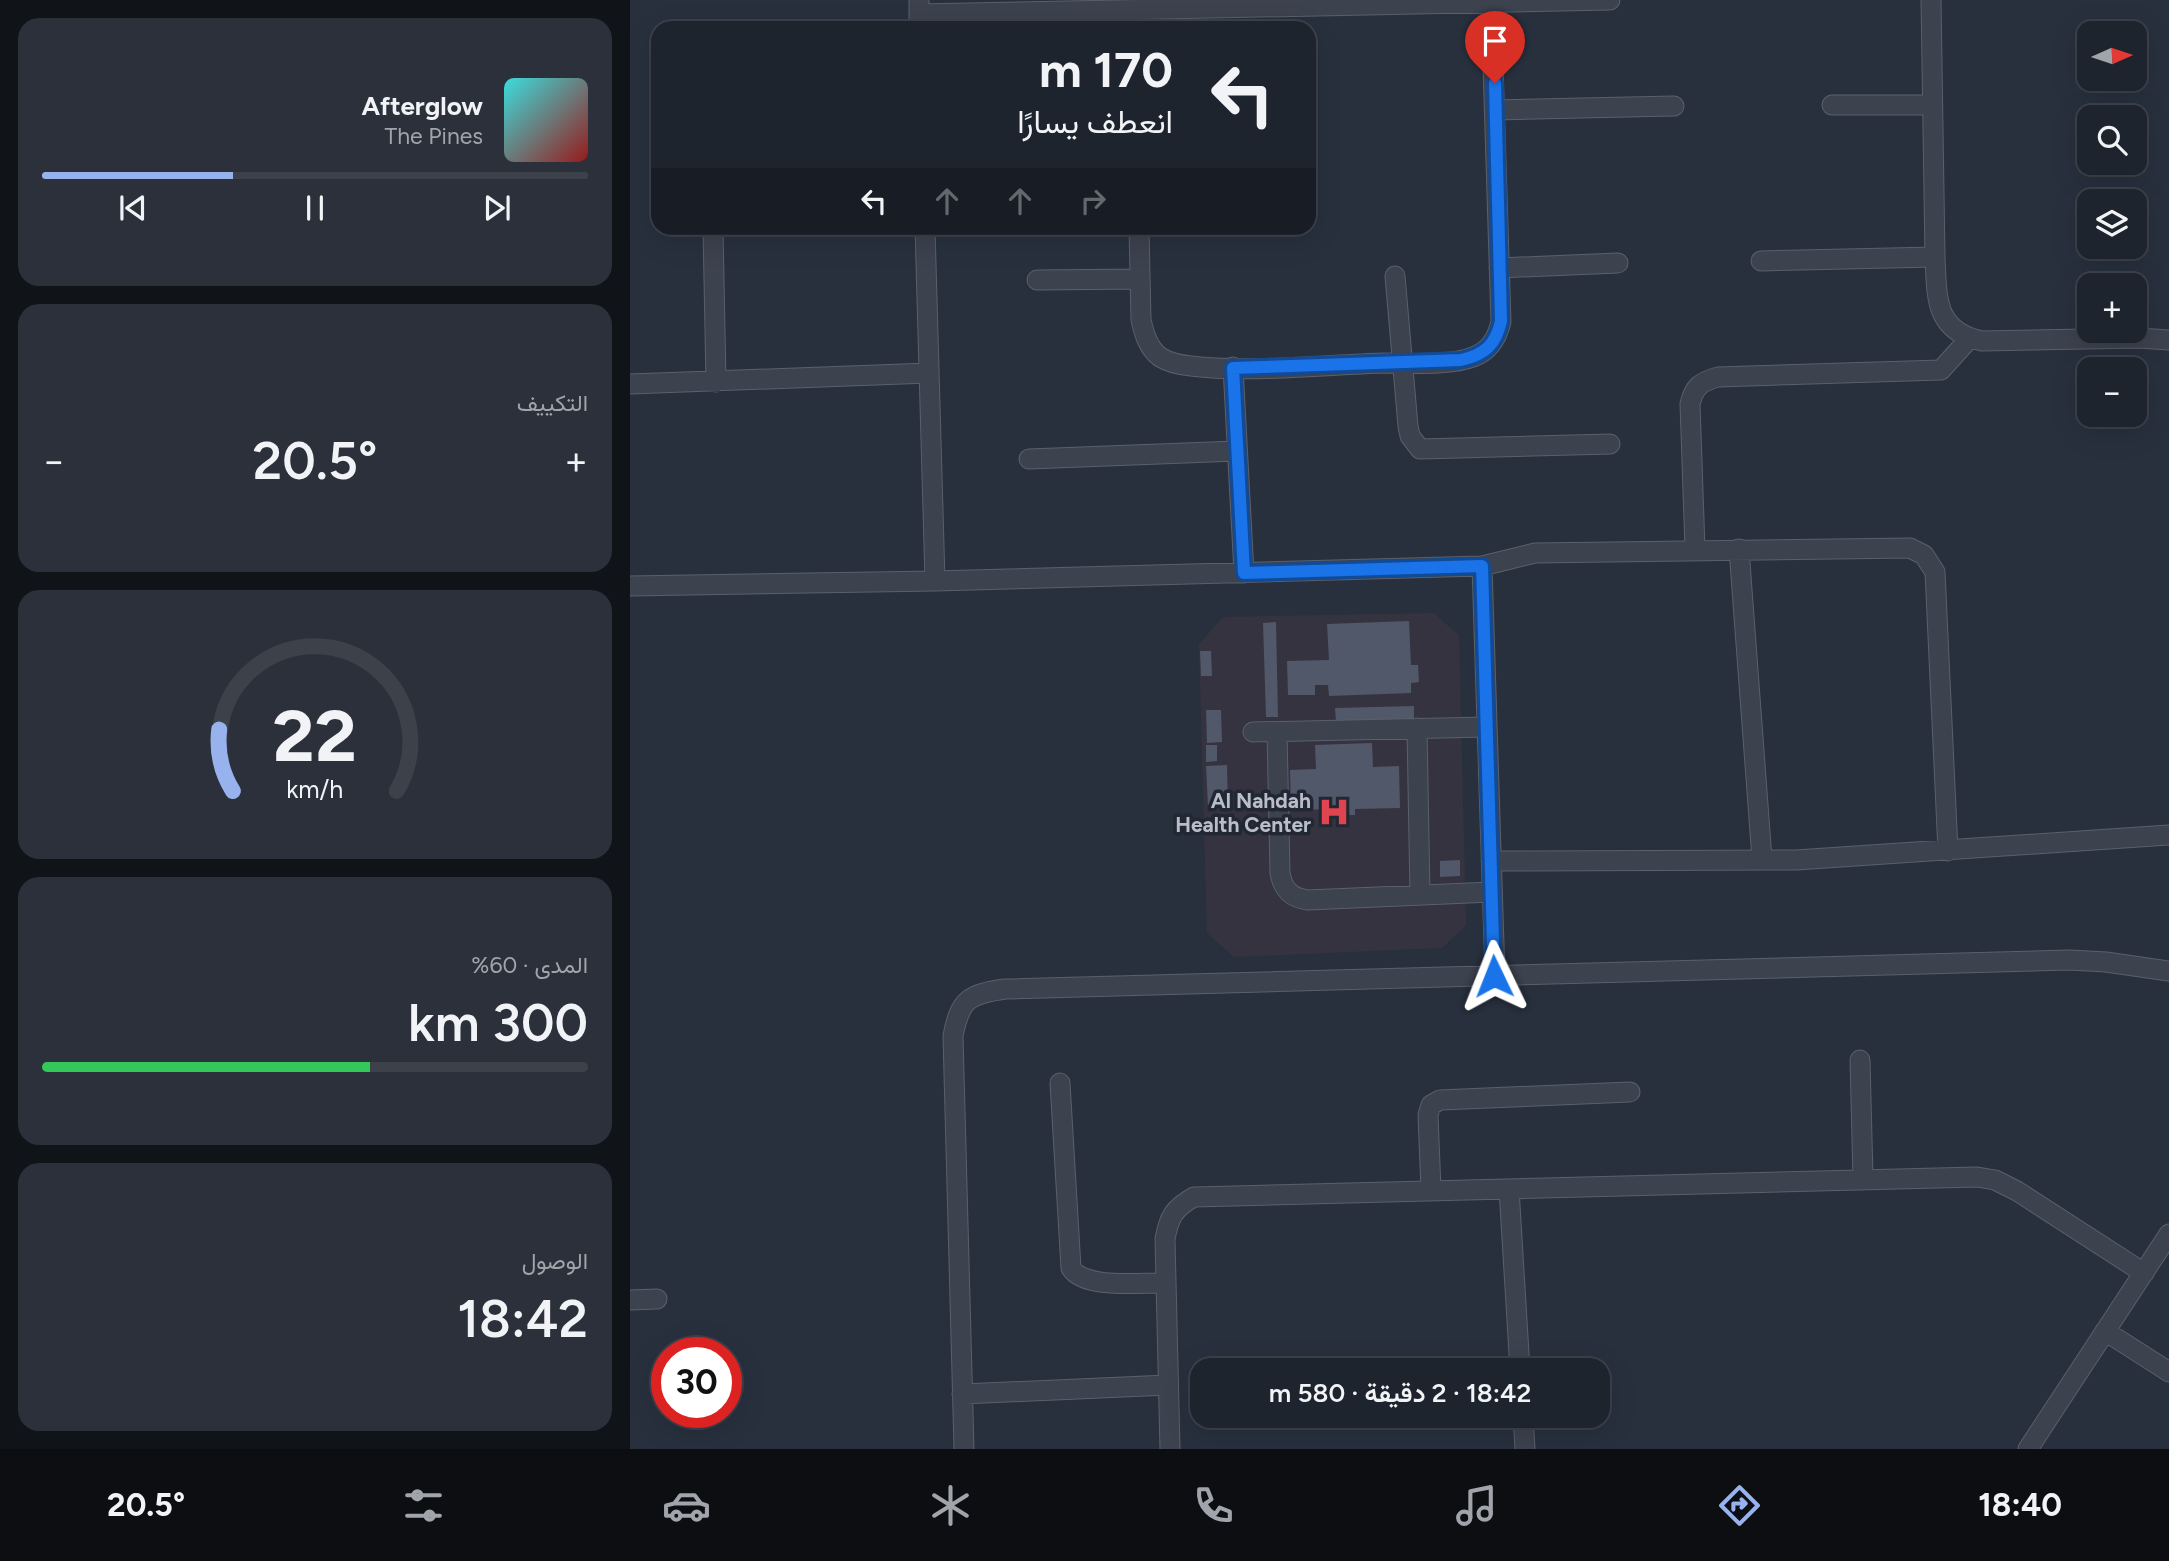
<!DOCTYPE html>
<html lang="ar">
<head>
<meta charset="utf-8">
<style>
  body { margin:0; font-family:Figtree,Vazirmatn,sans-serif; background:#2b303a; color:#f1f3f6; direction:rtl; height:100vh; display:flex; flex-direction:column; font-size:26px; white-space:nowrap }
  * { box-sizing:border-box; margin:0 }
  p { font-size:23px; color:#a1a4aa }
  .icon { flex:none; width:38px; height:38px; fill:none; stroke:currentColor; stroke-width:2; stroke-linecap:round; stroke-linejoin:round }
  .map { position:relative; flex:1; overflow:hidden; direction:ltr }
  .side { display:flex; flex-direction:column; gap:18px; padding:18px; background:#101419; width:630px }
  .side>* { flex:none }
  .top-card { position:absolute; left:21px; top:21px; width:665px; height:214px; border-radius:21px; box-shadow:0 7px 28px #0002,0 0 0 2px #3c414a; direction:rtl; background:#1e242e; color:#f1f3f6; overflow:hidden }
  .needle { width:46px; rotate:87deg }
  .buttons { position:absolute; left:1447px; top:21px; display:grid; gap:14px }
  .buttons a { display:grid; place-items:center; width:70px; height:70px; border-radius:14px; background:#1e242e; box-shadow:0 7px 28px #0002,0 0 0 2px #3c414a; font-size:35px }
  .speed { position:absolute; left:21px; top:1337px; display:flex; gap:14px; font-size:35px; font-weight:700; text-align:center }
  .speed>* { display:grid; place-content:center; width:91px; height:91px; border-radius:50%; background:#1e242e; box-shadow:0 7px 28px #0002,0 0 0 2px #3c414a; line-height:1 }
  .speed .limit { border:10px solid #d22; background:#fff; color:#111 }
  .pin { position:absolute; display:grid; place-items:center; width:60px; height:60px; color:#fff; margin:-72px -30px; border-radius:50% 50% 50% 0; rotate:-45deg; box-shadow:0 0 7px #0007 }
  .pin .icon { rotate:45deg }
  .me { position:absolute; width:77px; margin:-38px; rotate:358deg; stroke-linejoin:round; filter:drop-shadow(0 0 5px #0008) }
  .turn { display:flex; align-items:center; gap:24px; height:147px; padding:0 28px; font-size:32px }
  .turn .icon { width:91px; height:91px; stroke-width:2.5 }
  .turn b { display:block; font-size:49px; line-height:60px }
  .lanes { display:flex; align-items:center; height:66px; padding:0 28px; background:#0003; justify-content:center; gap:35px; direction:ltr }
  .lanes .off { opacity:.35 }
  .big { font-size:52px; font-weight:600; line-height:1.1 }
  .side .card { flex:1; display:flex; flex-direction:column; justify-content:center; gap:10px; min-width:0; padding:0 24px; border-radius:21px; background:#2b303a }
  .side .dial { align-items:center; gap:0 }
  .dial svg { height:182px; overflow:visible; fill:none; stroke:#3c414a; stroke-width:7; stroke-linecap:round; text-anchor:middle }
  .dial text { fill:#f1f3f6; stroke:none }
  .song { display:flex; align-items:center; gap:21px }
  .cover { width:84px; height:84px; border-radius:10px; background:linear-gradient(135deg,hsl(180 70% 55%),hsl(0 70% 35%)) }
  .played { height:7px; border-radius:4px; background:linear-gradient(90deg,#98b2ee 35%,#3c414a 35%) }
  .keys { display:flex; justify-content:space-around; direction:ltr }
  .heat { display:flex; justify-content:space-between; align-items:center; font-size:38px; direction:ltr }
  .charge { height:10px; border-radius:5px; background:linear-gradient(90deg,#34c759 60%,#3c414a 0) }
  .trip { position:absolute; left:560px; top:1358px; width:420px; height:70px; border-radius:21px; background:#1e242e; box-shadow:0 7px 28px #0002,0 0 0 2px #3c414a; font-weight:600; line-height:70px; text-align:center; direction:rtl }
  .tabs { display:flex; height:112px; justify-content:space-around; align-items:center; background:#0c0e12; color:#a1a4aa }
  .tabs .icon { width:49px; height:49px }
  .tabs .active { color:#98b2ee }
  .tabs b { font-size:32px; color:#f1f3f6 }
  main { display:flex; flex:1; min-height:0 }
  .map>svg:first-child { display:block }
</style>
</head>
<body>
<main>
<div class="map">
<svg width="1539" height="1449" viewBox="0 0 1539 1449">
  <rect width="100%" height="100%" fill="#28303e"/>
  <!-- medical -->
  <path fill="#363340" d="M804 613 829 636 836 925 812 948 604 957 577 933 569 644 593 617Z"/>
  <!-- building -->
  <path fill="#515869" d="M779 621 781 665H788L789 682 781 683V693L699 696 698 685H685V695H658L657 661 699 660 697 624Z
    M646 622 648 717H636L633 623Z
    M570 651H581L582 676H571Z
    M784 706V720L706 722 705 708Z
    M576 710H591L592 742 577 743Z
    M742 743 743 767 769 766 770 808 725 809V815H709L708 809 661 810 660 770 686 769 685 745Z
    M576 745H587V761L576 762Z
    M597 765 598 806H578L576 766Z
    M830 860V876L810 877V861Z"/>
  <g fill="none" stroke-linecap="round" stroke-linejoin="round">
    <defs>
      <path id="minor" d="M289 0V28
        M1301 0 1305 257C1307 297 1304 331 1352 341L1509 338 1539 340
        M289 14 980 0
        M1202 105H1302
        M866 110 1044 106
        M83 228 86 382
        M295 228 305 581
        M509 228 511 320C514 333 518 348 530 357 538 362 551 365 561 366 619 373 693 365 753 363 778 363 820 366 843 357 860 351 867 338 871 322L861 1
        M1131 261 1305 257
        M869 268 988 263
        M765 276 778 426 780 436 790 449 980 444
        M407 280 509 279
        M603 367 614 573
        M0 384 299 373
        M399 459 607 451
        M1065 549 1060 404C1064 387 1070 382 1088 377L1311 370 1339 339
        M1109 549 1132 859
        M852 566 865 976
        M0 586 305 581 852 566 905 553 1280 548 1294 555 1305 572 1318 851
        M787 728 790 895
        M623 732 857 727
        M647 732 650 873C653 890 661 898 678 900L862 892
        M861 861 1166 860 1539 835
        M1230 1060 1233 1178
        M430 1083 441 1268C455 1290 512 1282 536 1283
        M879 1189 890 1370
        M801 1190 798 1115 801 1105 810 1100 1000 1092
        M0 1300 27 1299
        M1475 1331 1539 1372
        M332 1394 538 1385
        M893 1416 895 1449
        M334 1449 323 1036C330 999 339 994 375 989L1440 960 1476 962 1539 971
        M540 1449 535 1239C539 1217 544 1208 564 1197L1347 1177 1365 1180 1387 1191 1514 1273
        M1398 1449 1539 1234"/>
    </defs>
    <!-- minor casing -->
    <use href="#minor" stroke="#5a606c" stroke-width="21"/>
    <!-- minor -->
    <use href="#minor" stroke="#3c424e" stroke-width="19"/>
  </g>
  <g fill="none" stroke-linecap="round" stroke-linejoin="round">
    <defs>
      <path id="route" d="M864 976 852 566 614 573 603 368 831 360C854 355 866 345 871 321L865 83"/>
    </defs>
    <!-- route casing -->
    <use href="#route" stroke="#114b97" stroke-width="18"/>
    <!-- route -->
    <use href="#route" stroke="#1a73e8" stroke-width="12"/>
  </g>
  <!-- icons -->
  <defs>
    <symbol id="hospital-bare" viewBox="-9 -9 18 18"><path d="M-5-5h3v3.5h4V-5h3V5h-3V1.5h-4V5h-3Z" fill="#e0444e" stroke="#212733" stroke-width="2.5" paint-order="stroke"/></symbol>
  </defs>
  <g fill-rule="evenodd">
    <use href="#hospital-bare" x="682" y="790" width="44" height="44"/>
  </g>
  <g text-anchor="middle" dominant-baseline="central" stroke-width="7" stroke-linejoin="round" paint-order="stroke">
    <!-- poi labels -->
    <g font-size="21" font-weight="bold" fill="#b8bdc9" stroke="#212733" text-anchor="end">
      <text x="681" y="800">Al Nahdah<tspan x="681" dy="24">Health Center</tspan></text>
    </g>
  </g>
</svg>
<div class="buttons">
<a><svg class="needle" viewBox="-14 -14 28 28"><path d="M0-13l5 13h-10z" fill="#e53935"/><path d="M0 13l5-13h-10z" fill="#a1a4aa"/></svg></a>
<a><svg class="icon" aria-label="search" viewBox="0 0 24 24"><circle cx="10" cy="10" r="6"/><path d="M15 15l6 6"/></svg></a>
<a><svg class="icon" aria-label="layers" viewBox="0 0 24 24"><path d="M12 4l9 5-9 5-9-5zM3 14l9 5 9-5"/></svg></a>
<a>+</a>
<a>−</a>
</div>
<div class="speed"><div class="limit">30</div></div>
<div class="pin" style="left:865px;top:83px;background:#d93025"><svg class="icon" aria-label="arrive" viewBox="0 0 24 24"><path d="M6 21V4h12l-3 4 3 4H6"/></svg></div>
<svg class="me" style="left:864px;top:976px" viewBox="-20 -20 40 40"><path d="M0-17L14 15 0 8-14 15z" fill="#1a73e8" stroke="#fff" stroke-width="4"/></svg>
<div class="trip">18:42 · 2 دقيقة · 580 m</div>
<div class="top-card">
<div class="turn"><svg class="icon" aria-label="left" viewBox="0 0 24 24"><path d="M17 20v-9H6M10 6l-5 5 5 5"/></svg><div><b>170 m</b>انعطف يسارًا</div></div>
<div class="lanes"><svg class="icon" aria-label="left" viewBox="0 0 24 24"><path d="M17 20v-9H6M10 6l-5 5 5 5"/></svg><svg class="icon off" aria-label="ahead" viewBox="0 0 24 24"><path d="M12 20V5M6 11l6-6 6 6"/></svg><svg class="icon off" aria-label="ahead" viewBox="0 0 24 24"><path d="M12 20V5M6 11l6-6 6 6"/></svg><svg class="icon off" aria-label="right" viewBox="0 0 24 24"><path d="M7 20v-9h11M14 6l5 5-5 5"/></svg></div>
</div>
</div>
<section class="side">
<div class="card">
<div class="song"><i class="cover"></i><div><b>Afterglow</b><p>The Pines</p></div></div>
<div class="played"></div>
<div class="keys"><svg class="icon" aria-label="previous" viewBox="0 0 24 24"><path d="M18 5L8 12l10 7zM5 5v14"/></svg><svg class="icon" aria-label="pause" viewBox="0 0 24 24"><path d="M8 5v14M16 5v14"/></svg><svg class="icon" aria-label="next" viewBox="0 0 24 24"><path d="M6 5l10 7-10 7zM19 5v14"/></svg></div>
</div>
<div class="card"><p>التكييف</p>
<div class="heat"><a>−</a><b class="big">20.5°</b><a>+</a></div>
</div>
<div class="card dial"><svg viewBox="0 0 100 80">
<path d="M14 69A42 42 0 1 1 86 69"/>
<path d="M14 69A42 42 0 0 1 8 42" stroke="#98b2ee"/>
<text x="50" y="56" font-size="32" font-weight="700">22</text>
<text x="50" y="72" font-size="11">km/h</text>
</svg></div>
<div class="card"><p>المدى · 60%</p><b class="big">300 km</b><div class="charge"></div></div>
<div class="card"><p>الوصول</p><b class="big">18:42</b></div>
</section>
</main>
<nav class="tabs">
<b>18:40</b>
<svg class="icon active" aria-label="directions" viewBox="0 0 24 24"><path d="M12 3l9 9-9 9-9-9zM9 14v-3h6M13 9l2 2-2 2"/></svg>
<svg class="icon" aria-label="music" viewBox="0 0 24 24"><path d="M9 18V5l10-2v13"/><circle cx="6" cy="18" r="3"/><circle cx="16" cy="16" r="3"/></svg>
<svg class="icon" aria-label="phone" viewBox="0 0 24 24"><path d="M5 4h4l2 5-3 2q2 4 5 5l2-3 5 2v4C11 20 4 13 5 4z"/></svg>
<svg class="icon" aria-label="climate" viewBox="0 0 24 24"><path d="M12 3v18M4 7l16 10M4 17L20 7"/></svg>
<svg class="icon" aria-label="car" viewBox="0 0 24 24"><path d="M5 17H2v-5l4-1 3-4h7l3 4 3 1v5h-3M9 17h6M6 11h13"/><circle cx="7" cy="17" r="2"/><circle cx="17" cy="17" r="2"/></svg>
<svg class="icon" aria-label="filters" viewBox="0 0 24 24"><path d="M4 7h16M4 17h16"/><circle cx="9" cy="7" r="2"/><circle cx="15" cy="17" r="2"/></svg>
<b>20.5°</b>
</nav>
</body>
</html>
